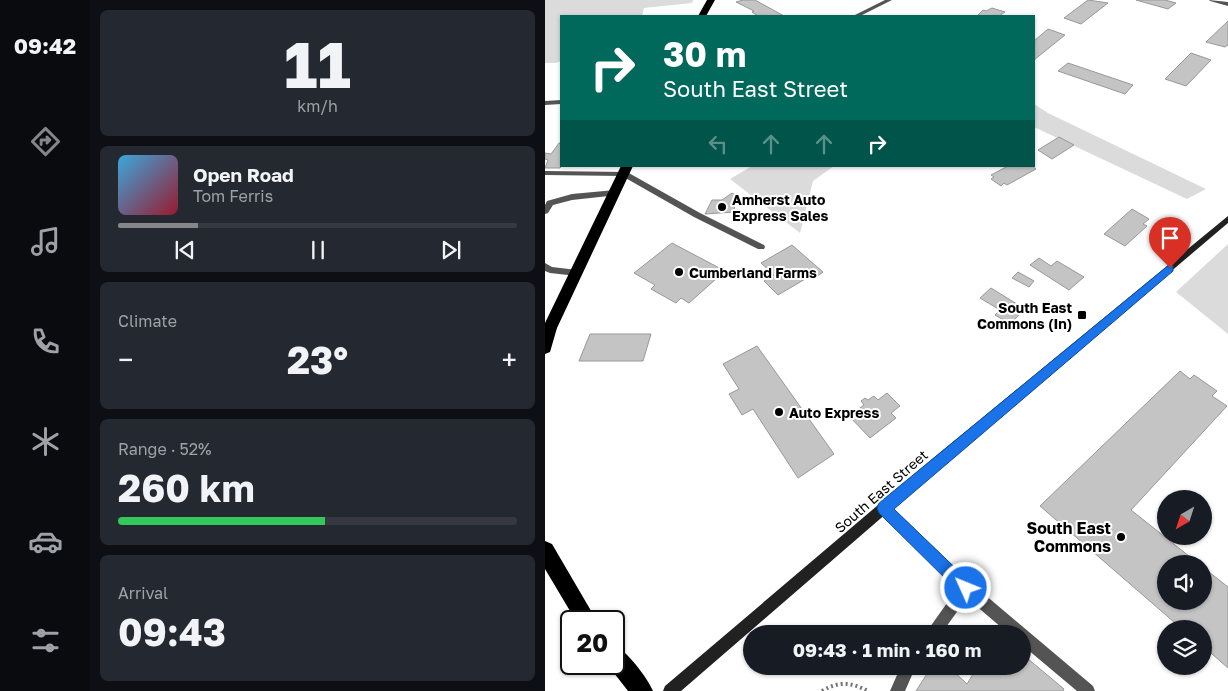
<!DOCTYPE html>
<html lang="en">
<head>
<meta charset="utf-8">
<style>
  body { margin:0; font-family:"Golos Text",sans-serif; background:#242831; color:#f1f3f6; height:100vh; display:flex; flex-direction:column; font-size:19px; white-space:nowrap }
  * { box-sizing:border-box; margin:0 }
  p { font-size:16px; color:#9ea1a6 }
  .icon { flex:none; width:28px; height:28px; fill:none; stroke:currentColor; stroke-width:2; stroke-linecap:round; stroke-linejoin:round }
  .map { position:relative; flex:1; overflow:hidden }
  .side { display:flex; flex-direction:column; gap:10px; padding:10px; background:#0d0f14; width:455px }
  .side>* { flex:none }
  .hud { position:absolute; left:15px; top:15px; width:475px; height:152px; border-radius:0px; box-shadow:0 1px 4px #0004; background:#00695c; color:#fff; overflow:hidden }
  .needle { width:32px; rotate:219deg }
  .controls { position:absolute; left:612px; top:490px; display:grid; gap:10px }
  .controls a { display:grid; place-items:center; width:55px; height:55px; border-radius:50%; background:#171b24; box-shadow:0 1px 4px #0004; font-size:25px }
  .speed { position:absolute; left:15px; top:610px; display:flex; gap:10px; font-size:25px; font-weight:700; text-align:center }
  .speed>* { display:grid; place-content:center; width:65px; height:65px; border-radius:50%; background:#171b24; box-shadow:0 1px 4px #0004; line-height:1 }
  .speed .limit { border:2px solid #111; border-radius:8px; background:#fff; color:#111 }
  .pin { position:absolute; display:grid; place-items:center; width:42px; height:42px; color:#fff; margin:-51px -21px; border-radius:50% 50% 50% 0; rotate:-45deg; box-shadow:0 0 5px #0007 }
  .pin .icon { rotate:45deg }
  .me { position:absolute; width:55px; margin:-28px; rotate:314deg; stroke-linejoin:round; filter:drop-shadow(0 0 4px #0008) }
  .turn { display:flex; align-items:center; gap:18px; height:105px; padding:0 20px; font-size:22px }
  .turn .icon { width:65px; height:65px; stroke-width:2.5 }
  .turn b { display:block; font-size:35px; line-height:42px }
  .lanes { display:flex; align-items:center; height:48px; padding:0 20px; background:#0003; justify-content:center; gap:25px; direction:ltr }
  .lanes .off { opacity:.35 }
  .big { font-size:38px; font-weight:700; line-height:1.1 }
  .side .card { flex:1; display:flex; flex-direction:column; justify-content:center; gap:8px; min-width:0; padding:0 18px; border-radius:8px; background:#242831 }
  .side .dial { align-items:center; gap:0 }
  .dial b { font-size:65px; line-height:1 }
  .song { display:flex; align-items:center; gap:15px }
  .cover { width:60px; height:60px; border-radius:8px; background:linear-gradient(135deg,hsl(200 70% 55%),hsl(350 70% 35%)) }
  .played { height:5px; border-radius:2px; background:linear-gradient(90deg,#858687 20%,#363941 20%) }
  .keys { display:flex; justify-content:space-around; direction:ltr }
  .heat { display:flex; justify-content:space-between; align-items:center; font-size:28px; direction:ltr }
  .charge { height:8px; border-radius:4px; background:linear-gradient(90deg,#34c759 52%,#363941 0) }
  .trip { position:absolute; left:198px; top:625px; width:288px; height:50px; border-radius:25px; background:#171b24; box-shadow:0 1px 4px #0004; font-weight:700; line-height:50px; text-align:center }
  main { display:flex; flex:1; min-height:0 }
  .tab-bar { display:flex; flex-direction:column; width:90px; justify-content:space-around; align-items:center; background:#090b0e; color:#9ea1a6 }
  .tab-bar .icon { width:35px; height:35px }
  .tab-bar .on { color:#858687 }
  .tab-bar b { font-size:22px; color:#f1f3f6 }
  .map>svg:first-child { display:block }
</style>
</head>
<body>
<main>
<nav class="tab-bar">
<b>09:42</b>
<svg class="icon on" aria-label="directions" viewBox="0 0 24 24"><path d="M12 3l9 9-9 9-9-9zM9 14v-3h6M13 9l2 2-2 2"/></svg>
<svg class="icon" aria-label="music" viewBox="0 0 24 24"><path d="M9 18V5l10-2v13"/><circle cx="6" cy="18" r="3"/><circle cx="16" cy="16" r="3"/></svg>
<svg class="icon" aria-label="phone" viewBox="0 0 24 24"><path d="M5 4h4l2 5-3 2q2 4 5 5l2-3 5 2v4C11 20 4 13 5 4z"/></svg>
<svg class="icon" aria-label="climate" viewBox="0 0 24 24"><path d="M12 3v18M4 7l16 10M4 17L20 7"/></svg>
<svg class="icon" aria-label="car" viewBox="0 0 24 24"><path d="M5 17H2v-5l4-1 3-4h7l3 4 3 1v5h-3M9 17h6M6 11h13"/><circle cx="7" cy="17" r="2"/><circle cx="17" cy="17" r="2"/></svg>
<svg class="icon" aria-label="filters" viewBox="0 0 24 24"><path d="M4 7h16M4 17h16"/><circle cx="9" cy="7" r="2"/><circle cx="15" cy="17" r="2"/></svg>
</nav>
<section class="side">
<div class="card dial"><b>11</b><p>km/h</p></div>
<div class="card">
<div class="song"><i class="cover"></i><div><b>Open Road</b><p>Tom Ferris</p></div></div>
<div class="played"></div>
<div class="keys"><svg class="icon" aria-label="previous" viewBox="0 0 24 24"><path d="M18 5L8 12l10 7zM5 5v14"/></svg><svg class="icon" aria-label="pause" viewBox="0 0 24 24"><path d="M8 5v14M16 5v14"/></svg><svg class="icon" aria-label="next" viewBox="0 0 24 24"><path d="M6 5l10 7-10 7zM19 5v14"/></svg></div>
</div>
<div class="card"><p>Climate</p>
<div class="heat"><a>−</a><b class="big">23°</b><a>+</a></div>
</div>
<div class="card"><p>Range · 52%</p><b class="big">260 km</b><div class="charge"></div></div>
<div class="card"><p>Arrival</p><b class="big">09:43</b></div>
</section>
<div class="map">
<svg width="683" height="691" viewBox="0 0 683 691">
  <rect width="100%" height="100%" fill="#fff"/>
  <!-- green -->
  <path fill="#dbdbdb" d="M0 0H148L147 3 99 8 97 16H16V61L11 63H0Z
    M489 104 503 113 661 189 642 199 489 127Z
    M207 166H289L268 181 255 233 185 179Z
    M683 244V334L631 292Z"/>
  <!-- building -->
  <path fill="#c4c4c4" stroke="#989898" d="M198 0H210L239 16H213L207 12 209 11 191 2Z
    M543 0 563 3 536 24 519 18Z
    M591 0H620L631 3 623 9Z
    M447 8 460 12 454 16H432L438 10 441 11Z
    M683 21V45L680 47 661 42Z
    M503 29 520 35 489 60V41Z
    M646 53 666 60 641 86 620 79Z
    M523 63 588 85 580 94 513 71Z
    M514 137 529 145 507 159 493 150Z
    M14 143H16L17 166 15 168H0L3 160 0 159V153L6 154Z
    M463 166H487L491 169 462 185 459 183 456 186 446 179 449 177 446 175Z
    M187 193 196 198 190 202 189 212 160 214 167 200H177Z
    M587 209 604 219 598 224 602 226 580 246 559 234Z
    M127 243 180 271 144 303 136 298 131 303 106 289 110 285 89 273Z
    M247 245 278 272 270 278 267 275 233 295 219 281 229 275 216 263Z
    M494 258 506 266 512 261 539 277 524 290 485 265Z
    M473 272 489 281 484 287 467 278Z
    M446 288 480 309 465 324 450 315 455 310 435 298Z
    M45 334H106L98 361H34Z
    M212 346 289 454 253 478 208 409 197 415 184 394 194 389 178 364Z
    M635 371 645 379 649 375 672 391 667 396 682 406 586 510 654 564H621V601H659V568L683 587V668L659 647V629H637L495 506Z
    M342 393 355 406 346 413 351 418 325 438 304 416 319 405 316 401 320 398 323 400 329 396 333 400Z
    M476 653 519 689 518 691H371L387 666H403L422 684 433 666H476Z"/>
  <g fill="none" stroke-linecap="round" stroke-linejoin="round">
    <!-- path -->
    <path stroke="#767676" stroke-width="4" stroke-dasharray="2 3" stroke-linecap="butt" d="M277 691C294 681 306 682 323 691"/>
    <!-- lane -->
    <path fill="#545454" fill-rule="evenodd" d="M340 0H347L315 16H308Z
      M664 0 683 2V6L665 1Z
      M16 100V104L0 105V101Z
      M0 171 82 172 155 213 219 245 220 247 219 249H213L149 217 77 176 0 175Z
      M70 190 74 193 73 195 27 200 8 205 3 213 0 214V205L2 201 27 194Z
      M0 263 7 267 32 270 36 273 32 276 5 273 0 271Z
      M339 502 343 504 426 583 548 686 550 691H532L476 644V634H464L422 598 396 634H380L412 589 335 512 333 508 335 504Z
      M356 666H371L360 691H345Z"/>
    <!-- secondary -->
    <path fill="#212121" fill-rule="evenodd" d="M683 216V223L394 468 136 691H118L120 686 386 460Z"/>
    <!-- highway -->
    <path fill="#000" fill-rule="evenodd" d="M162 0H170L161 16H153Z
      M76 166H88L12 328 5 352 0 354V323Z
      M0 541 7 544 52 621H31L0 569Z
      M69 645C82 651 102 677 108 691H83L62 664H69Z"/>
  </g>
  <!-- route -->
  <path fill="#1a73e8" stroke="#114b97" d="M625 264 628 265V271L349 509 426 583 428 588 426 593 421 595 415 593 334 513 332 508 334 503Z"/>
  <!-- markers -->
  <g fill="#000" stroke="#fff" stroke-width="2">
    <circle cx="177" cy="207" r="5"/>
    <circle cx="134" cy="272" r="5"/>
    <rect x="532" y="310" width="10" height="10" rx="2.5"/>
    <circle cx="234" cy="412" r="5"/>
    <circle cx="576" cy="537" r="5"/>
  </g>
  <g text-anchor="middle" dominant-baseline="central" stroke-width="4" stroke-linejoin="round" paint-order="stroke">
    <!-- poi labels -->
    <g font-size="14" font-weight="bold" fill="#000" stroke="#fff" text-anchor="start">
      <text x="187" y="199">Amherst Auto<tspan x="187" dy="16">Express Sales</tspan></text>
      <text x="144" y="272">Cumberland Farms</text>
      <text x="527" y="307" text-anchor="end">South East<tspan x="527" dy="16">Commons (In)</tspan></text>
      <text x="244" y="412">Auto Express</text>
    </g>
    <!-- street labels -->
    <g font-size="14" fill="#000" stroke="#fff">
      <text transform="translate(336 491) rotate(-41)">South East Street</text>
    </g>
    <!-- near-poi labels -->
    <g font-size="16" font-weight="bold" fill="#000" stroke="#fff" text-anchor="end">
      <text x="566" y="528">South East<tspan x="566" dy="18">Commons</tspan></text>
    </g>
  </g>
</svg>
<div class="controls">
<a><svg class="needle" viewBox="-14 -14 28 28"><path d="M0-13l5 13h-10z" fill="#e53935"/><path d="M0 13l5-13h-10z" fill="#9ea1a6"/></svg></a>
<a><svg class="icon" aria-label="sound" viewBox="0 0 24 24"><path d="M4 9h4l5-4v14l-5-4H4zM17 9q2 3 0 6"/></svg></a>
<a><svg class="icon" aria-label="layers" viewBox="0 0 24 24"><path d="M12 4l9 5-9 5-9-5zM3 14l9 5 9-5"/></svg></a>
</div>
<div class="speed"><div class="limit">20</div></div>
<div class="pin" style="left:625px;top:268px;background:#d93025"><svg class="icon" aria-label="arrive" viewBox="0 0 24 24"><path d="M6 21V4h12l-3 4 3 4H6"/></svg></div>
<svg class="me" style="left:421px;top:588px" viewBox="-20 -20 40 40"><circle r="17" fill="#1a73e8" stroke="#fff" stroke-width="3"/><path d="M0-11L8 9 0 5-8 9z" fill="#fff"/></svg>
<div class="trip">09:43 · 1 min · 160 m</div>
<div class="hud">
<div class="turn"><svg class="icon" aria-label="right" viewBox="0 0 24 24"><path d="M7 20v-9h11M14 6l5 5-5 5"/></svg><div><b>30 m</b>South East Street</div></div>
<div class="lanes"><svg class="icon off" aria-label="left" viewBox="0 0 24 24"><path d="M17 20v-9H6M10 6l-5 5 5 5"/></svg><svg class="icon off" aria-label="ahead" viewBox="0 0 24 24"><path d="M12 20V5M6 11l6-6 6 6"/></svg><svg class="icon off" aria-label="ahead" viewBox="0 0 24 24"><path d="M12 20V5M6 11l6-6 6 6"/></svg><svg class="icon" aria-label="right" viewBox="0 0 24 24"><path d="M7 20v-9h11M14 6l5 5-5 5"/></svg></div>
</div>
</div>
</main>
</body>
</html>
